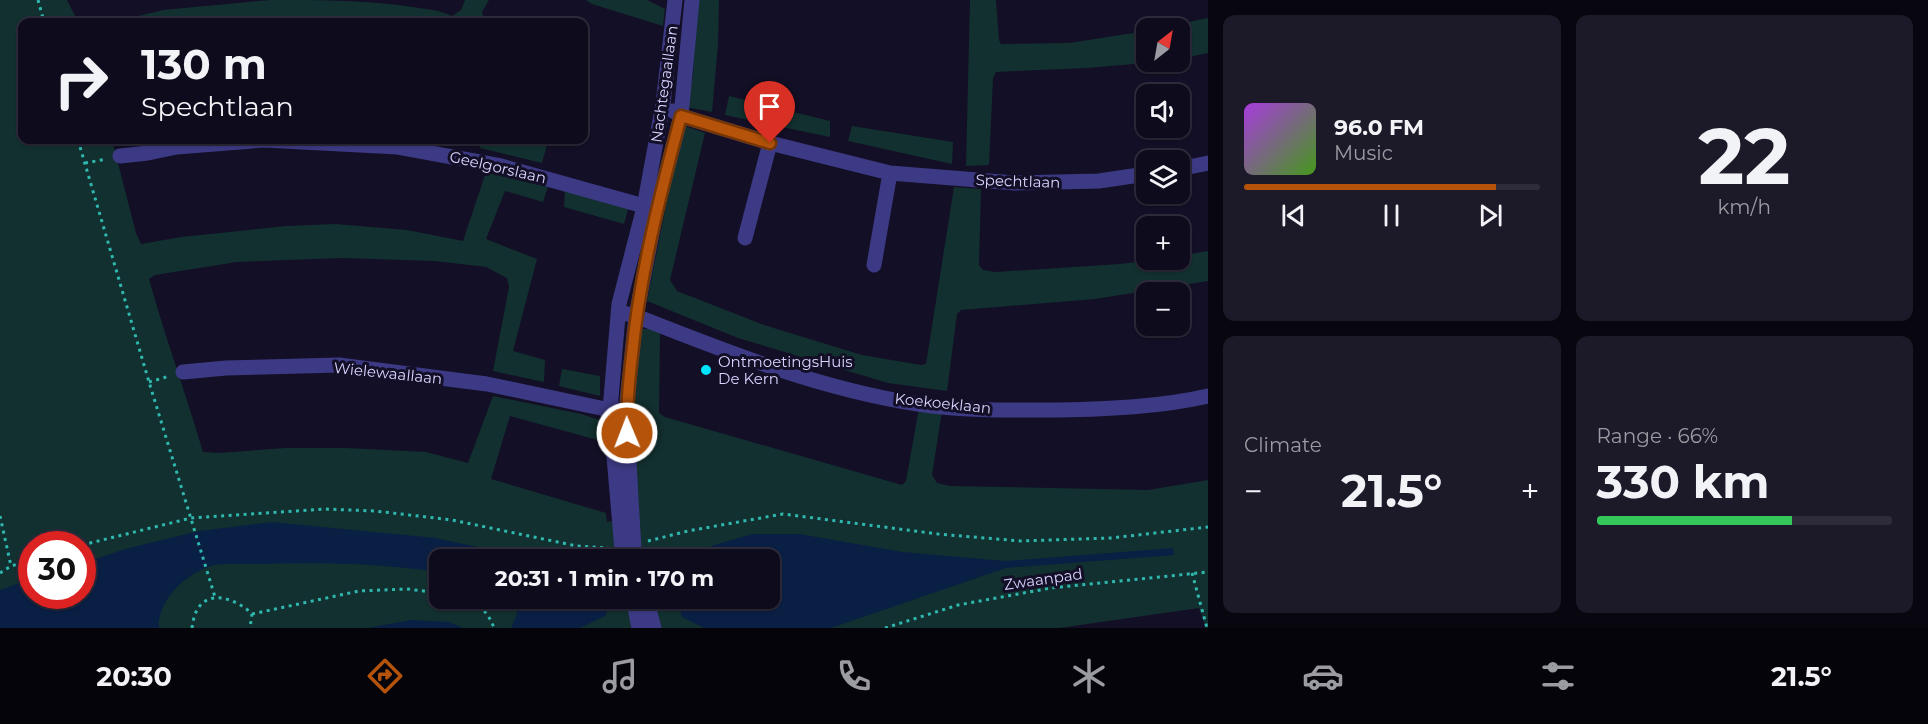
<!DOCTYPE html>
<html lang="en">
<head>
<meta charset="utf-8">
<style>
  body { margin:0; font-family:Montserrat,sans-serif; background:#1c1929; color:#f1f3f6; height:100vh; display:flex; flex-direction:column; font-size:22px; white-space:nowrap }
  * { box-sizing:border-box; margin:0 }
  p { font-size:20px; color:#9b9ba3 }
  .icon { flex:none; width:33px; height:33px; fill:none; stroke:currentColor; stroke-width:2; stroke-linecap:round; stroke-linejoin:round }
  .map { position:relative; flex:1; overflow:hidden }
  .details { display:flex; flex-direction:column; gap:15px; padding:15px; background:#08060f; width:720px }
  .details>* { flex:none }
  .banner { position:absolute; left:18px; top:18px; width:570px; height:126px; border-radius:12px; box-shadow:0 2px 4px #0004,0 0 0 2px #2e2b3b; background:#0e0b1c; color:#f1f3f6; overflow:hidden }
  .needle { width:39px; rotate:31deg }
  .tools { position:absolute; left:1136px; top:18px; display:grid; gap:12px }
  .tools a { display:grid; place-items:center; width:54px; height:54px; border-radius:12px; background:#0e0b1c; box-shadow:0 2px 4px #0004,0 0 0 2px #2e2b3b; font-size:30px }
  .speed { position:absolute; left:18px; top:531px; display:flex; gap:12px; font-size:30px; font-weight:700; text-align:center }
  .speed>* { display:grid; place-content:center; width:78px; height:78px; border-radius:50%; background:#0e0b1c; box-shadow:0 2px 4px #0004,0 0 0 2px #2e2b3b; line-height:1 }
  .speed .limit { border:9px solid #d22; background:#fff; color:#111 }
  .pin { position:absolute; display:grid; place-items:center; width:51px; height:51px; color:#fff; margin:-62px -26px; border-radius:50% 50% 50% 0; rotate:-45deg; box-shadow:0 0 6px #0007 }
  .pin .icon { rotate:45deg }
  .me { position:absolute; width:66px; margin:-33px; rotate:359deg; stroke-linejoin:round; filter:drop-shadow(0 0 4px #0008) }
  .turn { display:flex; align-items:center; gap:21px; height:126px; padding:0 24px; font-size:27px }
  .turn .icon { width:78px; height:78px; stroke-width:2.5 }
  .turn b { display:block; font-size:42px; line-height:51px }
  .big { font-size:45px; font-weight:700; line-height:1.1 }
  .details .card { flex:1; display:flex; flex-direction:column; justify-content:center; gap:9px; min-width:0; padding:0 21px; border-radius:12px; background:#1c1929 }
  .details .dial { align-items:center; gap:0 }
  .dial b { font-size:78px; line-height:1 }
  .song { display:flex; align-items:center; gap:18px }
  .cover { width:72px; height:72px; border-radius:9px; background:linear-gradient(135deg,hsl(280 70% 55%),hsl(100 70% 35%)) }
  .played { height:6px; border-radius:3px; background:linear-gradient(90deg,#b45309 85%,#2e2b3b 85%) }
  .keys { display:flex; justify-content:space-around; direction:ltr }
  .heat { display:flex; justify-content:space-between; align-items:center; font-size:33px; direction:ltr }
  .charge { height:9px; border-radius:4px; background:linear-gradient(90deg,#34c759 66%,#2e2b3b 0) }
  .details .tiles { flex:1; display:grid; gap:15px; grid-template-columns:repeat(2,1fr) }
  .trip { position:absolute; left:429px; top:549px; width:351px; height:60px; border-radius:12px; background:#0e0b1c; box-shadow:0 2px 4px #0004,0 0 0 2px #2e2b3b; font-weight:700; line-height:60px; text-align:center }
  .tabs { display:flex; height:96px; justify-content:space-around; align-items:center; background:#06040b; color:#9b9ba3 }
  .tabs .icon { width:42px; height:42px }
  .tabs .current { color:#b45309 }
  .tabs b { font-size:27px; color:#f1f3f6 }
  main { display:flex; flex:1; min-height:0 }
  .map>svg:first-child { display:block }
</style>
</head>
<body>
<main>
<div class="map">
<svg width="1208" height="628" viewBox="0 0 1208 628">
  <rect width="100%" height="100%" fill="#130f26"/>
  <!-- green -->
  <path fill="#12302f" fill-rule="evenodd" d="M0 0H67L78 22H22V140H112L136 233 141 244 181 237 286 226 336 224 407 230 463 241 486 172 548 187 543 202 505 191 486 239 537 259 513 351 545 360 544 382 493 371 509 287 507 278 486 267 435 261 342 258 237 262 155 275 149 279C165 337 186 394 203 452L219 453 285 448H346L426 452 468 463 493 396 581 414 600 420 601 441 510 416 491 479 606 513 607 522 637 517 631 410 641 329H653L660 332 659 413 665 417 902 485 906 481 919 408 942 411 932 475 937 483 950 486 1148 490 1208 480V628H1206L1199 608 1059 628H0ZM32 544H82V596H32ZM440 560H770V598H440Z
    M270 0C316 0 361 0 406 6 422 9 438 9 452 16L461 10 465 0H489L482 12 485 22H114L163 10Z
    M586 0H647L665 9 663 26 592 4Z
    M697 0H719L718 44 712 112 686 107 693 76Z
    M970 0H996L999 40 1001 44 1069 43 1146 31V62H1157L1087 68 996 72 993 78 989 165 966 166Z
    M1208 18V53L1179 59V28H1159Z
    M729 96 830 121V137L725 115Z
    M682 125 705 133 670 280 677 291 764 325 862 355 921 365 926 364 954 187 981 189 979 265 983 270 995 272 1120 264 1154 260H1179V256L1208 251V281L1095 299 961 310 957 314 947 391 888 383 738 338 647 301Z
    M852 126 953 142 952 164 848 141Z
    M481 140H544L548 141 542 163 480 148Z
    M565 191 628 209 624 224 564 207Z
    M562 369 600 376V396L559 386Z"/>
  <!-- water -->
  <path fill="#0a1f44" d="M272 522 436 538 532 559 440 560 439 572C379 563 318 562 257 564 243 565 225 562 211 566 186 574 157 600 159 628H0V590L31 579 32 596H82L83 563 125 549 199 531Z
    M752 534H799L903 552 1005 561 1173 548 1174 555 1006 568 831 628H704L682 617 677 599 770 598V560L691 559 714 545Z
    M517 599H607L609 607 605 616 580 628H511L517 614Z
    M412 620 449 622 463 628H367Z"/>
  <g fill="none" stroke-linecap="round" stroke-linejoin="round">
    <!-- path -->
    <path stroke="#2fb8b0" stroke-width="3" stroke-dasharray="3 4.5" stroke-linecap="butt" d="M38 0 44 22
      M78 140 149 382 215 597
      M85 163 107 159
      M149 382 170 376
      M0 516 11 566
      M648 541 688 531 783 514 938 534 1021 541 1111 538 1208 527
      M82 545 191 518 325 509 375 511 452 520 577 546 608 548
      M0 573 11 566 32 560
      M1192 573 1207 628
      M466 598C480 604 489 614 494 628
      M252 614 359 591 407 589 440 593
      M192 628C196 590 225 592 249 611L252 614 250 628
      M885 628 958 605 1051 588 1208 572"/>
    <!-- street -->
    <path stroke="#3d3a85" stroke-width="15" d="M673 111 681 116 770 143 890 173 1015 183 1099 181 1146 174
      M120 156 148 153 177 147 264 140 398 147 501 166 651 208
      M1179 169 1208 163
      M745 238 770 143
      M874 265 890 173
      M619 312 636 316C727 352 820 389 918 404 964 411 1012 410 1059 410 1109 409 1159 407 1208 396
      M183 372 226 368 339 365 487 384 610 410H620
      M625 560 622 550 610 410 619 304 644 207 663 104 675 0
      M636 560 634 550 626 410 636 316 657 208 681 116 692 0
      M633 598 639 628
      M646 598 654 628"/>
  </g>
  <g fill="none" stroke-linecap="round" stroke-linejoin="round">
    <defs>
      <path id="route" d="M627 433C626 407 629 381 632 355 640 273 660 195 681 116L770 143"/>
    </defs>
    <!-- route casing -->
    <use href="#route" stroke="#753606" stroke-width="15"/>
    <!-- route -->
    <use href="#route" stroke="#b45309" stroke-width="10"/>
  </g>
  <!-- markers -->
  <circle fill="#00e5ff" stroke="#130f26" stroke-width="2" cx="706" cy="370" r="6"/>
  <g text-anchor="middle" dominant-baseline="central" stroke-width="6" stroke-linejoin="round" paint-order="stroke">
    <!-- street labels -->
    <g font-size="15" fill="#d9d4ff" stroke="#130f26">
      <text transform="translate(664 84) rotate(-82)">Nachtegaallaan</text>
      <text transform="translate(498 167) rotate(13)">Geelgorslaan</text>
      <text transform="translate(1018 181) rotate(2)">Spechtlaan</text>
      <text transform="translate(388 373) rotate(6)">Wielewaallaan</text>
      <text transform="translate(943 403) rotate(6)">Koekoeklaan</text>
      <text transform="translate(1043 579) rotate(-8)">Zwaanpad</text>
    </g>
    <!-- poi labels -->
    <g font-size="15" fill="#d9d4ff" stroke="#130f26" text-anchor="start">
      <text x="718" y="361">OntmoetingsHuis<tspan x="718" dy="17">De Kern</tspan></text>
    </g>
  </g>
</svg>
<div class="tools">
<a><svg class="needle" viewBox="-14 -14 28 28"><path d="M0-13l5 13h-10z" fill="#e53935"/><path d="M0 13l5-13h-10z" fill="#9b9ba3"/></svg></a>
<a><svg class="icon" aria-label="sound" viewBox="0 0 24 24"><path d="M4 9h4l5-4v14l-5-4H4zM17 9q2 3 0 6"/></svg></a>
<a><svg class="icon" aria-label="layers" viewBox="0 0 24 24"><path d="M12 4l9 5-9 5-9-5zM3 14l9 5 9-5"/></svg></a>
<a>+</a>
<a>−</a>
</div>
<div class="speed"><div class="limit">30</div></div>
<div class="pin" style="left:770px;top:143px;background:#d93025"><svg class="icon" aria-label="arrive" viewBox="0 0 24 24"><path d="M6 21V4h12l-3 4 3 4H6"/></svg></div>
<svg class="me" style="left:627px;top:433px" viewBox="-20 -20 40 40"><circle r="17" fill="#b45309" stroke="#fff" stroke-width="3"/><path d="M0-11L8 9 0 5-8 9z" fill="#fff"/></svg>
<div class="trip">20:31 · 1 min · 170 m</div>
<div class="banner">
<div class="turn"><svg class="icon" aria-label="right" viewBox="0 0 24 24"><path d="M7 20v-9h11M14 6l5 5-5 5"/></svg><div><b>130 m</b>Spechtlaan</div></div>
</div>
</div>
<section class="details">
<div class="tiles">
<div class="card">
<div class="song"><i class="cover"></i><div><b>96.0 FM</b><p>Music</p></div></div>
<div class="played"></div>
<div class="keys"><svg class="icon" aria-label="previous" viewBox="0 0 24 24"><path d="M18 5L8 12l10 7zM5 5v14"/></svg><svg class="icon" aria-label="pause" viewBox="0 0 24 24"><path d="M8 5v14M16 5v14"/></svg><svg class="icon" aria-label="next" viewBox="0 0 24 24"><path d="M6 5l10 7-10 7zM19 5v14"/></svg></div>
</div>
<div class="card dial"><b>22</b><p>km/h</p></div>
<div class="card"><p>Climate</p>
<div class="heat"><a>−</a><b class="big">21.5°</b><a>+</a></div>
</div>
<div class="card"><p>Range · 66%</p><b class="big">330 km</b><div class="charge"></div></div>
</div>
</section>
</main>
<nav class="tabs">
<b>20:30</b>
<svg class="icon current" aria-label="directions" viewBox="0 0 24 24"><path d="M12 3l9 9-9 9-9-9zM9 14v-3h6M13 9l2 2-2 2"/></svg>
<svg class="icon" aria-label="music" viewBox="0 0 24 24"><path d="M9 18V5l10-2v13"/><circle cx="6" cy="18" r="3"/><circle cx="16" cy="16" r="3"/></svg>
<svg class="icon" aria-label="phone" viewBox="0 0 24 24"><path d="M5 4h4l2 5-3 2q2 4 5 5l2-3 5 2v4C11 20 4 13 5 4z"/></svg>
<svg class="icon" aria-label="climate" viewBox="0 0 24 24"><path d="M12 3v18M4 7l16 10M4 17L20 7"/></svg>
<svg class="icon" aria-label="car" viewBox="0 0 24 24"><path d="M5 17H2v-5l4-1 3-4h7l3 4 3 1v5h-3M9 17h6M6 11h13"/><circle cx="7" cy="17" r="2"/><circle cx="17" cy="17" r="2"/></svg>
<svg class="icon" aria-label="filters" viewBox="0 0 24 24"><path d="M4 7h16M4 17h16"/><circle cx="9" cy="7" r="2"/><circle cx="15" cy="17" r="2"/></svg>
<b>21.5°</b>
</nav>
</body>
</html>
